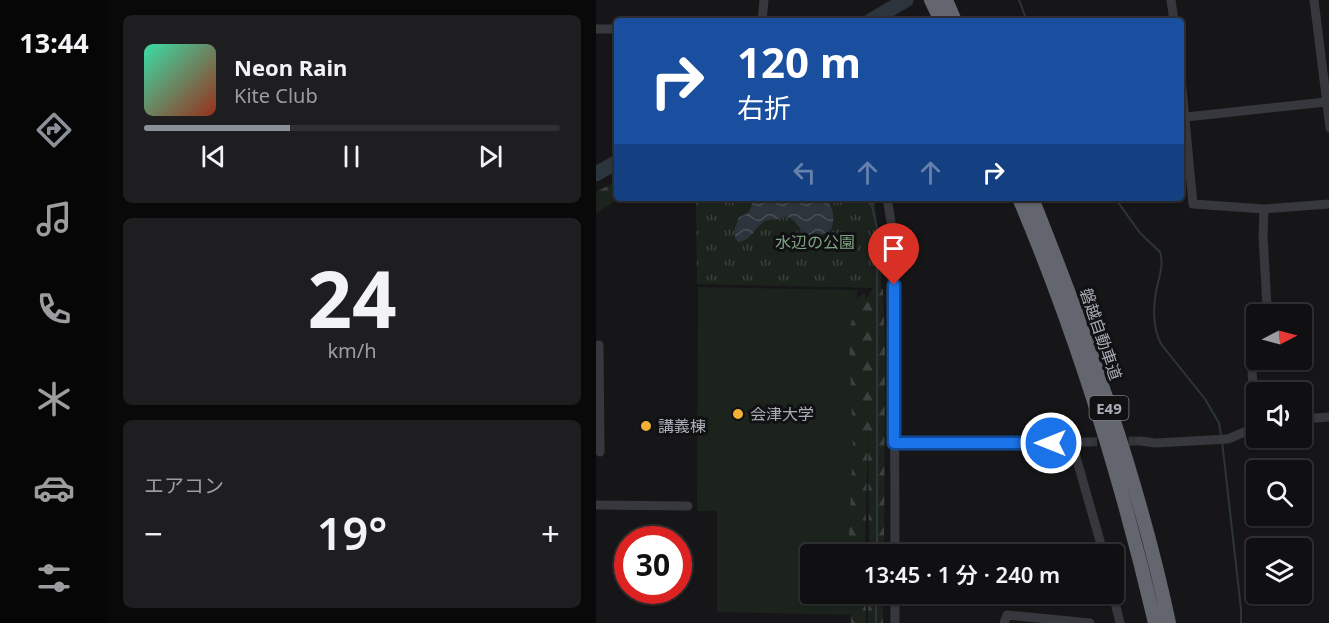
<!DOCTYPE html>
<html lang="ja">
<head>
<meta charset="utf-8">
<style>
  body { margin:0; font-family:"Noto Sans","Noto Sans JP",sans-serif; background:#1e1e20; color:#f1f3f6; height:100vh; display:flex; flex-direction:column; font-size:22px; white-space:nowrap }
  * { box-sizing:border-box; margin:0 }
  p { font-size:20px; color:#9c9d9f }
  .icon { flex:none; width:33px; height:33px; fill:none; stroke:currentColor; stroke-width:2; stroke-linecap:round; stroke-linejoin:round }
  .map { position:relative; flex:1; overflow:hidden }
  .sheet { display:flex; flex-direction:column; gap:15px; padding:15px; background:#09090a; width:488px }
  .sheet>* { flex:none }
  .hud { position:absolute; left:18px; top:18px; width:570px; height:183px; border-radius:6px; box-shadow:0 2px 4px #0004,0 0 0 2px #303032; background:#1a4fa0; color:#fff; overflow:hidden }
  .needle { width:39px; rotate:84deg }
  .controls { position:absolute; left:650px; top:304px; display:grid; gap:12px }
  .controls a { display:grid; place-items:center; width:66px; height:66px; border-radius:6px; background:#101012; box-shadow:0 2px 4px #0004,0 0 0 2px #303032; font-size:30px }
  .speed { position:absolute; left:18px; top:526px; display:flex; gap:12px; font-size:30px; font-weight:700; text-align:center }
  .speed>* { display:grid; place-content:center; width:78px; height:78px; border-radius:50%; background:#101012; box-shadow:0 2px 4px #0004,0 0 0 2px #303032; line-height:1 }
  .speed .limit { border:9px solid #d22; background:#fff; color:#111 }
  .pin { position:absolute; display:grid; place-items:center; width:51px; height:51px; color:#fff; margin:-62px -26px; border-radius:50% 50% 50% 0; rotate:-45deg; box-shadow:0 0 6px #0007 }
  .pin .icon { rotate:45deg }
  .me { position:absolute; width:66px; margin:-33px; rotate:270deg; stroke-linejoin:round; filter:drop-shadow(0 0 4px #0008) }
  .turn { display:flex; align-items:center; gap:21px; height:126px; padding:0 24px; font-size:27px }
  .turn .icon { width:78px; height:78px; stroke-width:2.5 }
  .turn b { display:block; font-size:42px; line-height:51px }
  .lanes { display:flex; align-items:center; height:57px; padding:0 24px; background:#0003; justify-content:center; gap:30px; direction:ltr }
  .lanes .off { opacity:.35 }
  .big { font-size:45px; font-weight:600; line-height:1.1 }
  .sheet .tile { flex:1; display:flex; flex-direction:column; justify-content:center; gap:9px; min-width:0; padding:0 21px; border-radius:9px; background:#1e1e20 }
  .sheet .dial { align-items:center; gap:0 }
  .dial b { font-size:78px; line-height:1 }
  .song { display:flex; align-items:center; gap:18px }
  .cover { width:72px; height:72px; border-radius:9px; background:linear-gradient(135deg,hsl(160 70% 55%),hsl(10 70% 35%)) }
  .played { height:6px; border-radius:3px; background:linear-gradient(90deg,#8c9099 35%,#303032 35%) }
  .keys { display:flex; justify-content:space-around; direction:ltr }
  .heat { display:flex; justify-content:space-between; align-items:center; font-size:33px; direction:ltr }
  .trip { position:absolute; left:204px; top:544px; width:324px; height:60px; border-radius:6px; background:#101012; box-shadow:0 2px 4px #0004,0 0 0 2px #303032; font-weight:600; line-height:60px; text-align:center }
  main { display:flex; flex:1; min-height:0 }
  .menu { display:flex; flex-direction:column; width:108px; justify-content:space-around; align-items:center; background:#060607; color:#9c9d9f }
  .menu .icon { width:42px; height:42px }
  .menu .on { color:#8c9099 }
  .menu b { font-size:27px; color:#f1f3f6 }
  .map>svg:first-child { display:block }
</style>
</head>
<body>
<main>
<nav class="menu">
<b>13:44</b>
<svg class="icon on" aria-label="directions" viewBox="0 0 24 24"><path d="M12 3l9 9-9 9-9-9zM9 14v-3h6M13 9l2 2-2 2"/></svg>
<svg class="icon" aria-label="music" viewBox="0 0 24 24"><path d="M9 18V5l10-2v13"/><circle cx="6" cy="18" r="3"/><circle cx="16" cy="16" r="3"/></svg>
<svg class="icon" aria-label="phone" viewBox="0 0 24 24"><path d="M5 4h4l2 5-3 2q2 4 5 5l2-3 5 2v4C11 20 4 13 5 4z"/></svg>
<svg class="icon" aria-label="climate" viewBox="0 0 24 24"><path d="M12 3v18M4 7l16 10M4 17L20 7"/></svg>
<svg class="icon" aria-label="car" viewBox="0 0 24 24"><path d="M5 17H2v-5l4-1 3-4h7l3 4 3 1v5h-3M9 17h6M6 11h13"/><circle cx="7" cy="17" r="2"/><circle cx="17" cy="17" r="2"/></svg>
<svg class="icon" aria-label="filters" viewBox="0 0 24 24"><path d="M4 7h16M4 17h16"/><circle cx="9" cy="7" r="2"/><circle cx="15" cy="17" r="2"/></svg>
</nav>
<section class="sheet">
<div class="tile">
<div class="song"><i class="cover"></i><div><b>Neon Rain</b><p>Kite Club</p></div></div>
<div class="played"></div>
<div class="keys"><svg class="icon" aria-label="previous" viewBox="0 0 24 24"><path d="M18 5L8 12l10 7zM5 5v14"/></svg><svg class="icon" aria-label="pause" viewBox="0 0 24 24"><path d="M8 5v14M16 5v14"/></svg><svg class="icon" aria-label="next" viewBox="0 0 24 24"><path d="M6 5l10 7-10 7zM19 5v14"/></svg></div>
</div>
<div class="tile dial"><b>24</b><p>km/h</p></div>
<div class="tile"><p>エアコン</p>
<div class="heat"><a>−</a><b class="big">19°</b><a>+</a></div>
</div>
</section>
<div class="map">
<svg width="734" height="623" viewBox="0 0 734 623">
  <defs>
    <pattern id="forest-firs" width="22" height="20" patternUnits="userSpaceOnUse" patternTransform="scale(1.5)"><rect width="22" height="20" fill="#1c231d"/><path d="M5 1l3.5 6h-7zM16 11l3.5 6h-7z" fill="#3a403c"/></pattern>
    <pattern id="park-tufts" width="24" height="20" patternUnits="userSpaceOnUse" patternTransform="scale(1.5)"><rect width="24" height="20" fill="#1c231d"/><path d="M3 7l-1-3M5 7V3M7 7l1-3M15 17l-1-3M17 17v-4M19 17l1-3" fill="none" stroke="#3a403c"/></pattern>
    <pattern id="water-waves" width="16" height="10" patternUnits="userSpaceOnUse" patternTransform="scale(1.5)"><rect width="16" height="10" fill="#2c353c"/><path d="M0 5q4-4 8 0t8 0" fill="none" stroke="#485056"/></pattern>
  </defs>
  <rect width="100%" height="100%" fill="#161618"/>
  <!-- grass -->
  <path fill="#1c231d" d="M102 287 261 290 259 555H214V594H259V615L121 612V511H101Z"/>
  <!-- forest -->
  <path fill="url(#forest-firs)" d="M21 181V198H24L0 213V192Z
    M278 286 287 289 289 348 288 555H273L272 423 269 555H252L257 448 253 332 262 297 269 293 271 301V298Z
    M254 594H270V623H255Z
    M272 594H287V623H272Z"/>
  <!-- park -->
  <path fill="url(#park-tufts)" d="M100 198H278L285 250V288L101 284Z"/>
  <!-- water -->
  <path fill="url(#water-waves)" d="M155 198H229C238 208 239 218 235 230 206 248 204 219 191 217 186 217 186 218 182 219 179 220 175 219 172 220 159 224 157 241 142 242L139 238V228L143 217C154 214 157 208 155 198Z"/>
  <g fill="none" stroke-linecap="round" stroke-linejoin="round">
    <!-- stream -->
    <path stroke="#2c353c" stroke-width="2" d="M423 0 431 21
      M274 198 281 228V555
      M519 198 544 233 564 252C567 261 565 270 563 279 557 301 555 324 565 344L609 399 623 423 625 435
      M626 441 645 609V623
      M280 623V594"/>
    <!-- river -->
    <path stroke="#2c353c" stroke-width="15" d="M274 21 310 0
      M0 174 21 162"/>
    <!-- minor-tunnel -->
    <path stroke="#333438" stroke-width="9" stroke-dasharray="9 4.5" stroke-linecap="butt" d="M492 442 544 441"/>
    <!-- minor -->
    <path stroke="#37383d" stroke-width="9" d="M575 0 578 21
      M718 0 734 128
      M166 21 168 0
      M0 29H21
      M585 78 597 204 668 209 734 204
      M590 117 730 102
      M291 198 298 240 299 555
      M668 209 667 236 671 306 668 315
      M3 345 4 452
      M705 419 734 417
      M659 428 655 350 660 337
      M544 441 560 443 632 439 660 427
      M298 443 492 442
      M476 443 508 555
      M0 505 92 506
      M517 594 524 623
      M299 623V594
      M408 623 411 615 494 623"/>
    <!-- highway -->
    <path stroke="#63666e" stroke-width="14" d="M335 0 345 21
      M350 0 359 21
      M423 198C481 335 525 478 559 623
      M436 198C491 336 542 477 573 623"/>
  </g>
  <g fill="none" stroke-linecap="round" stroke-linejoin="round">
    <defs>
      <path id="route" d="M298 285V443H455"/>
    </defs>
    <!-- route casing -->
    <use href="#route" stroke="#114b97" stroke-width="15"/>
    <!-- route -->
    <use href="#route" stroke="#1a73e8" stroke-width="10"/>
  </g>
  <!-- markers -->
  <g fill="#f2b134" stroke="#111113" stroke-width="2">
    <circle cx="142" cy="414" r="6"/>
    <circle cx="50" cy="426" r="6"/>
  </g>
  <g text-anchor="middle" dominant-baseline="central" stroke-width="6" stroke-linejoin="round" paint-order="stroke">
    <!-- shield labels -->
    <rect fill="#111113" stroke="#7b7e86" stroke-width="1.5" x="493.5" y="396" width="39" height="24" rx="4.5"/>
    <g font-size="15" font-weight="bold" fill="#a8adb8">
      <text x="513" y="408">E49</text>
    </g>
    <!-- park labels -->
    <g font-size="16" fill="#7fa381" stroke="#111113">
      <text x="219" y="242">水辺の公園</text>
    </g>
    <!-- street labels -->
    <g font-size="16" fill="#a8adb8" stroke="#111113">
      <text transform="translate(505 334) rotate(71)">磐越自動車道</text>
    </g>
    <!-- poi labels -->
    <g font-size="16" fill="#a8adb8" stroke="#111113" text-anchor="start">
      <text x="154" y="414">会津大学</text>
      <text x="62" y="426">講義棟</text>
    </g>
  </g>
</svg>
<div class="controls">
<a><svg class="needle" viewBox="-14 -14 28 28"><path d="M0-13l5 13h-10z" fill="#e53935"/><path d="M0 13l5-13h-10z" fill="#9c9d9f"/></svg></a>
<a><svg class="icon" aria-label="sound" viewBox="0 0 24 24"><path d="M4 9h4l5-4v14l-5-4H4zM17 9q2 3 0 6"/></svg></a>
<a><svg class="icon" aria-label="search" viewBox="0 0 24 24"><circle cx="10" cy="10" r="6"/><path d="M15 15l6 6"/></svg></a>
<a><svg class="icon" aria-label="layers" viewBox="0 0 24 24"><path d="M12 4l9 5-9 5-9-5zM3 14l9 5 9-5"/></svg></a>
</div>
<div class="speed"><div class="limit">30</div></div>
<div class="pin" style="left:298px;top:285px;background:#d93025"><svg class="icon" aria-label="arrive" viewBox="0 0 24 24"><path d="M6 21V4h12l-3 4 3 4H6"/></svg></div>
<svg class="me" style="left:455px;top:443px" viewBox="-20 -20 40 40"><circle r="17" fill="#1a73e8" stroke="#fff" stroke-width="3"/><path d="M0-11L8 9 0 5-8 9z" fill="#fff"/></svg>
<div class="trip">13:45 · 1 分 · 240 m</div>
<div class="hud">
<div class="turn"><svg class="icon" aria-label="right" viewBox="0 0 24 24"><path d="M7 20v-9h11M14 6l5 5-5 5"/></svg><div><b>120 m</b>右折</div></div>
<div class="lanes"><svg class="icon off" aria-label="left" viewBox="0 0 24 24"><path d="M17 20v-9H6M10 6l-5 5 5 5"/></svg><svg class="icon off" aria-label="ahead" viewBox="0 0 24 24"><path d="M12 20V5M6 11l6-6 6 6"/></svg><svg class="icon off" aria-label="ahead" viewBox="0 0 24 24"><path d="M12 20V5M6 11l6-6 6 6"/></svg><svg class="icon" aria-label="right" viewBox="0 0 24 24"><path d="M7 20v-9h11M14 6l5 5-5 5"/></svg></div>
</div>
</div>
</main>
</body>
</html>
